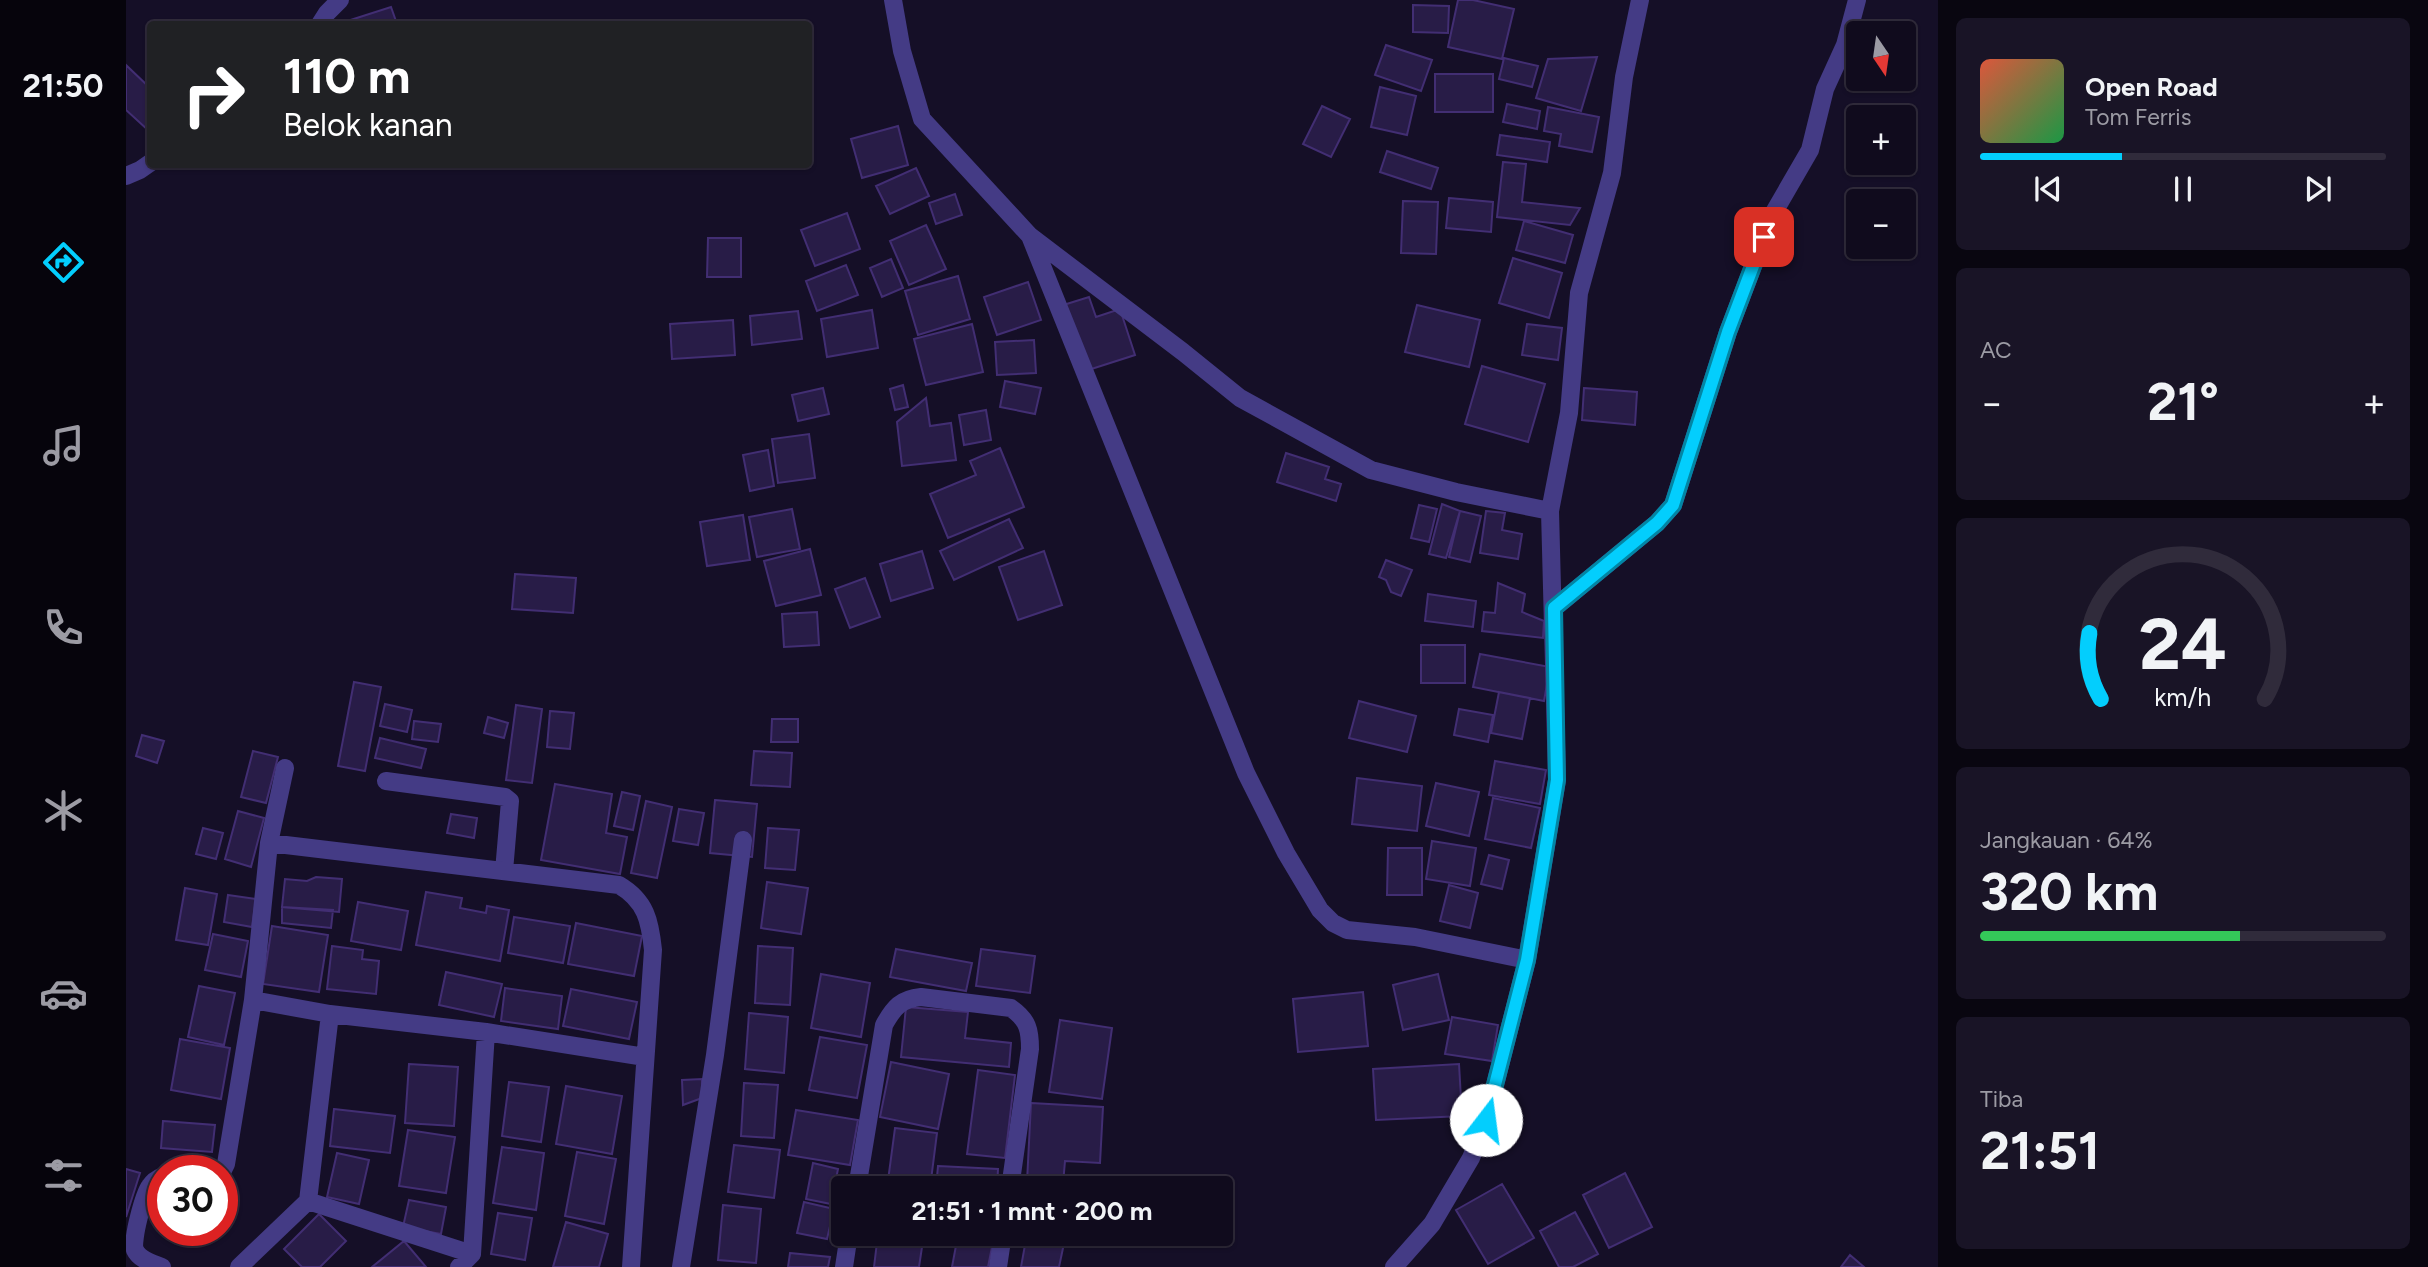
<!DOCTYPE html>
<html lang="id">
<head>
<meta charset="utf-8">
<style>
  body { margin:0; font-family:Figtree,sans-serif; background:#191426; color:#f1f3f6; height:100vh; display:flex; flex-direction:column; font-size:26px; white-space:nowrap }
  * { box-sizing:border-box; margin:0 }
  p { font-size:23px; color:#9c9ba4 }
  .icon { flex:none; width:38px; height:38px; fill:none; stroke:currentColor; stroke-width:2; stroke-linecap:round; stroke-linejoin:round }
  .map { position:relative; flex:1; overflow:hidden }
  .panel { display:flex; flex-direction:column; gap:18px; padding:18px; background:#090610; width:490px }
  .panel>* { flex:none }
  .top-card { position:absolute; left:21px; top:21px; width:665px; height:147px; border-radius:7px; box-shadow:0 2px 5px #0004,0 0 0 2px #302b3b; background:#202124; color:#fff; overflow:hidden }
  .needle { width:46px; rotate:167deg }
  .buttons { position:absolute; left:1720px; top:21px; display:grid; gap:14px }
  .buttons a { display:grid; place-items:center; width:70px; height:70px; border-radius:7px; background:#100b1d; box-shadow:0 2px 5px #0004,0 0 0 2px #302b3b; font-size:35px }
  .speed { position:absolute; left:21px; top:1155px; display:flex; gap:14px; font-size:35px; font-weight:700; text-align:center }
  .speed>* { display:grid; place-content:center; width:91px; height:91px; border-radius:50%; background:#100b1d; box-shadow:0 2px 5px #0004,0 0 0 2px #302b3b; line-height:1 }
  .speed .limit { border:10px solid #d22; background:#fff; color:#111 }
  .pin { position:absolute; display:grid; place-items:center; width:60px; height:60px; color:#fff; margin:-30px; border-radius:14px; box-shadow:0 4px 10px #0006 }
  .me { position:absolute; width:77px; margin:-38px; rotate:15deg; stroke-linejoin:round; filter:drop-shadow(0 0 5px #0008) }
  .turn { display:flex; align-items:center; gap:24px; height:147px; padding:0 21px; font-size:32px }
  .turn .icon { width:91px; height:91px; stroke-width:2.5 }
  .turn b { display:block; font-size:49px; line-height:60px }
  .big { font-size:52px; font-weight:700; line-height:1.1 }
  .panel .tile { flex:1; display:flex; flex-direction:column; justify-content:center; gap:10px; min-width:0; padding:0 24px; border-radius:10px; background:#191426 }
  .panel .dial { align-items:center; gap:0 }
  .dial svg { height:182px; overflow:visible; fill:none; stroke:#302b3b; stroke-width:7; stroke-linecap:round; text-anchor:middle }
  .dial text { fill:#f1f3f6; stroke:none }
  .song { display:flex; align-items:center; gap:21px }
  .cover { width:84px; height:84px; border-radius:10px; background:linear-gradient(135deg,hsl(10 70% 55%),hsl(140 70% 35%)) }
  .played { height:7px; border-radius:4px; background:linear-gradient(90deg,#03cefd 35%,#302b3b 35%) }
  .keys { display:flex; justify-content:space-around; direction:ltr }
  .heat { display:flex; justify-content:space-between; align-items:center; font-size:38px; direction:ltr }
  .charge { height:10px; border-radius:5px; background:linear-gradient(90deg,#34c759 64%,#302b3b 0) }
  .trip { position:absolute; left:705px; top:1176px; width:402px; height:70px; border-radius:7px; background:#100b1d; box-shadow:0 2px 5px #0004,0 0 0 2px #302b3b; font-weight:700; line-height:70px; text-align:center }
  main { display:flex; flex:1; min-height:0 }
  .menu { display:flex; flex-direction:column; width:126px; justify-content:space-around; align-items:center; background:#06040c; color:#9c9ba4 }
  .menu .icon { width:49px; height:49px }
  .menu .on { color:#03cefd }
  .menu b { font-size:32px; color:#f1f3f6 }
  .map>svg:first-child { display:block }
</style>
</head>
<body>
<main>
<nav class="menu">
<b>21:50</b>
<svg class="icon on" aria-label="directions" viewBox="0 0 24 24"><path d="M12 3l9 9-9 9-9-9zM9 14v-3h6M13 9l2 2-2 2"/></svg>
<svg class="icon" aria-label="music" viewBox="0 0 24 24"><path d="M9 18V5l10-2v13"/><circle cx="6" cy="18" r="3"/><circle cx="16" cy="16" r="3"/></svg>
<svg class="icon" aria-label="phone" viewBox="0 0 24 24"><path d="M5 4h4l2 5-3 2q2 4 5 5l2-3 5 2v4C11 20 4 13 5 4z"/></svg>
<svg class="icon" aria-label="climate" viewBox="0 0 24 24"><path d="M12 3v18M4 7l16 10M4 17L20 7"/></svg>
<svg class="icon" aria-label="car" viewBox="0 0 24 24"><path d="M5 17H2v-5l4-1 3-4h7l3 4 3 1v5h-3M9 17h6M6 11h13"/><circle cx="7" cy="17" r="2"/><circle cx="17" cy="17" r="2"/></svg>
<svg class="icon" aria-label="filters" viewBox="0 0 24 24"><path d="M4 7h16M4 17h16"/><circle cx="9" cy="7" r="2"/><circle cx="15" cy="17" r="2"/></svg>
</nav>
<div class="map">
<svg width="1812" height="1267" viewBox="0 0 1812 1267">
  <rect width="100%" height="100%" fill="#150f27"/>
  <!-- building -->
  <path fill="#281c47" stroke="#422e73" stroke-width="2" d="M1332 0H1347L1388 9 1376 59 1322 47Z
    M1287 5 1323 6 1322 33 1287 32Z
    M265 7 271 24H212Z
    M1260 45 1306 60 1295 91 1249 75Z
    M1471 57 1455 111 1410 98 1422 59Z
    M1378 58 1412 66 1406 87 1373 79Z
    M0 65 24 88 23 131 0 110Z
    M1309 74H1367V112H1309Z
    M1254 87 1290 96 1281 135 1245 127Z
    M1381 104 1414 111 1411 129 1377 122Z
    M1196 106 1224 119 1205 157 1177 144Z
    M1422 107 1473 117 1466 152 1433 146 1435 134 1418 131Z
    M772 126 782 165 736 178 725 139Z
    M1374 135 1424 142 1421 162 1371 155Z
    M1261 151 1312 168 1305 189 1254 172Z
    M1377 162 1400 164 1396 202 1454 208 1444 225 1371 217Z
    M790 168 803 196 764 214 750 186Z
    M829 194 836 215 810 224 803 203Z
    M1323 198 1367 202 1365 232 1320 228Z
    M1277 201 1312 202 1310 254 1275 253Z
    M721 213 734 249 689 266 675 230Z
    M1398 221 1447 235 1439 263 1390 250Z
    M800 225 820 269 783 285 764 241Z
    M582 238H615V277H581Z
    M1387 258 1436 273 1423 318 1373 303Z
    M765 259 777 288 756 297 744 268Z
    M720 265 732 295 691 311 680 281Z
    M832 276 844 319 792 335 779 291Z
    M902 282 915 320 871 335 858 297Z
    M963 297 970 317 994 309 1009 355 953 373 931 307Z
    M1291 305 1354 320 1343 367 1279 352Z
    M746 310 752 348 701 357 695 319Z
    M672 311 676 339 626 345 624 316Z
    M607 320 609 355 546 359 544 324Z
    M846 324 857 372 800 385 788 339Z
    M1401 324 1436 328 1432 360 1396 355Z
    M908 340 910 373 871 375 869 342Z
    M1356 366 1419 384 1402 442 1339 424Z
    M879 381 915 388 909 414 874 407Z
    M777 385 782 407 769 410 764 389Z
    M697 388 703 414 672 421 666 395Z
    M1458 388 1511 392 1509 425 1456 420Z
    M800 398 804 426 825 423 830 460 776 466 771 422Z
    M860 410 865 440 838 445 833 415Z
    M683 434 689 478 652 483 646 439Z
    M874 448 898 507 822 538 804 494 850 475 844 461Z
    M642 450 648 486 624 491 617 455Z
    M1160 453 1203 467 1199 479 1215 484 1210 501 1151 482Z
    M1316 504 1334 511 1320 558 1303 554Z
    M1293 505 1311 509 1303 542 1285 538Z
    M666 509 674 549 631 557 623 517Z
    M1334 511 1355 516 1344 562 1323 557Z
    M1360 511 1379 513 1376 530 1396 534 1392 559 1354 553Z
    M617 515 624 560 581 566 574 522Z
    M883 519 897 548 828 580 814 551Z
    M684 549 695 595 650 606 638 561Z
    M796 551 807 588 765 601 754 564Z
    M918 551 936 605 892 620 873 567Z
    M1260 560 1286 570 1275 596 1265 592 1260 580 1253 577Z
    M389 574 450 578 447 613 386 609Z
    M739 578 754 617 724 628 709 589Z
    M1372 583 1399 594 1396 612 1418 621 1417 638 1356 631 1358 612 1369 613Z
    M1302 594 1350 601 1347 627 1299 621Z
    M691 612 693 645 658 647 656 614Z
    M1295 645H1339V683H1295Z
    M1354 654 1424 667 1418 701 1347 687Z
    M228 682 255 687 239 771 212 766Z
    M1373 692 1404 698 1396 739 1365 733Z
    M1233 701 1290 716 1281 752 1223 738Z
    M259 704 286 710 281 732 254 726Z
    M390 705 416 709 406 783 380 780Z
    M1333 709 1367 715 1362 742 1328 735Z
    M424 711 448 713 444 749 421 747Z
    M362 717 382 723 378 738 358 733Z
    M646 719H672V742H645Z
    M288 721 315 724 312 742 286 739Z
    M16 735 38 741 31 763 10 756Z
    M254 738 300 749 295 768 249 758Z
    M127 751 152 757 140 803 115 797Z
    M628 751 666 753 664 787 625 785Z
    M1369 761 1420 770 1414 804 1363 795Z
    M1231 778 1296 786 1291 831 1226 824Z
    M1310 783 1353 792 1343 836 1300 826Z
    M429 784 486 794 480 833 501 837 494 874 415 860Z
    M496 792 514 796 507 830 488 826Z
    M1367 798 1414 808 1405 848 1359 839Z
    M589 800 631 804 626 857 584 853Z
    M520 801 546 807 531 878 505 873Z
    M553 809 578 813 572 845 547 841Z
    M112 811 138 818 125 867 99 859Z
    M325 814 351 818 348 838 321 833Z
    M77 828 97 833 90 859 70 854Z
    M642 828 673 830 669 870 639 868Z
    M1306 841 1350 848 1344 886 1300 879Z
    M1262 848H1296V895H1261Z
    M1363 855 1383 860 1376 889 1355 884Z
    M190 877 216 879 213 912 156 907 159 879 181 881Z
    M641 882 682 888 675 934 635 928Z
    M1323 885 1352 893 1344 928 1314 921Z
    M59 888 91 894 82 945 50 940Z
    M300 892 336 898 334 908 360 913 361 906 383 910 374 961 290 945Z
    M102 895 130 899 126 927 98 922Z
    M232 902 282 911 275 950 225 941Z
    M156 907 207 910 205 928 156 923Z
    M388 917 444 926 437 963 382 953Z
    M450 923 516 936 508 976 442 964Z
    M146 926 202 935 193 992 137 984Z
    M87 934 122 941 115 977 79 970Z
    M206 946 237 950 236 959 253 961 250 994 201 989Z
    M632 946 667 948 664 1005 629 1003Z
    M770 949 846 963 840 991 764 977Z
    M855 949 909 956 904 993 850 986Z
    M320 972 376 984 368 1017 313 1005Z
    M695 974 744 983 735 1037 685 1028Z
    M1312 974 1323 1020 1277 1030 1267 985Z
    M73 986 109 993 98 1045 62 1037Z
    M379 988 436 996 432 1029 375 1021Z
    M445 989 511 1002 503 1039 437 1026Z
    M1237 992 1242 1046 1172 1052 1167 999Z
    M780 1007 842 1012 839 1038 885 1043 883 1067 775 1057Z
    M623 1013 662 1017 658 1073 619 1069Z
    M1326 1017 1372 1025 1366 1061 1319 1054Z
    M934 1020 986 1028 976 1099 923 1092Z
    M694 1037 741 1045 731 1098 683 1090Z
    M54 1039 104 1048 95 1099 45 1090Z
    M765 1062 823 1074 812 1129 754 1117Z
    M283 1064 332 1067 328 1126 279 1123Z
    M1333 1064 1336 1116 1250 1120 1247 1069Z
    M852 1070 889 1075 879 1158 841 1154Z
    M576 1079V1098L557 1105 556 1080Z
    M383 1082 423 1087 415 1142 376 1136Z
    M618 1083 652 1085 648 1138 615 1136Z
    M440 1086 496 1096 486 1154 430 1144Z
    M905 1103 977 1107 974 1163 939 1161 937 1184 901 1182Z
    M208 1109 269 1116 264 1153 204 1146Z
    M670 1110 732 1120 724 1165 662 1155Z
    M37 1121 89 1125 86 1152 35 1148Z
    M769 1128 811 1133 804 1188H761Z
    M282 1130 329 1137 320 1193 273 1186Z
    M608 1145 654 1150 648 1198 602 1192Z
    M376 1147 418 1153 410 1210 367 1203Z
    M451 1152 490 1159 478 1224 439 1216Z
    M211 1153 243 1160 233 1204 201 1197Z
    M687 1163 712 1169 705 1204 680 1199Z
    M812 1166 872 1169 871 1188H810Z
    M0 1169 14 1173 0 1217Z
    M1499 1173 1526 1227 1483 1248 1457 1195Z
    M1376 1184 1408 1238 1362 1264 1330 1210Z
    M283 1200 320 1207 315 1234 277 1227Z
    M678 1202 708 1209 701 1239 671 1233Z
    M597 1205 635 1209 630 1263 592 1260Z
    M1449 1212 1472 1254 1447 1267H1433L1414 1231Z
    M372 1213 406 1218 399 1260 365 1254Z
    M193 1214 220 1241 194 1267H176L158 1249Z
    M440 1222 482 1234 473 1267H427Z
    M752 1234H798L793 1267H748Z
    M901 1234H940L933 1267H895Z
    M832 1235 867 1242 862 1267H826Z
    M278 1241 300 1267H246Z
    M664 1253 704 1257 702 1267H662Z
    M1724 1255 1738 1267H1715Z"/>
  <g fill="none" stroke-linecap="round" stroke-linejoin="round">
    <!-- minor -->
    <path stroke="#443b85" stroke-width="18" d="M767 0 776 51 796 119 904 236 1057 352 1114 398 1245 470 1330 492 1424 511
      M194 24 201 13 214 0
      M0 176 14 170 24 163
      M904 236 1120 773 1160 853 1194 910 1207 923 1221 930 1289 937 1401 960
      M1428 608 1531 523 1547 505 1602 332 1647 214 1684 150 1699 89 1719 45 1731 0
      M260 781 379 797 384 801 378 871
      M143 843 159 768
      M127 1000 204 1014
      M96 1172 100 1164 127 1000 143 843 493 885C520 901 524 921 527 950L505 1267
      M731 1188 758 1025C768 1007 775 999 795 997L885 1008C902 1020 904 1030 904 1049L884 1188
      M182 1201 346 1254
      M36 1267C27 1264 13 1259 9 1250 5 1241 18 1194 24 1186 27 1181 32 1178 37 1176
      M113 1267 182 1201 204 1014 360 1032 519 1057
      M333 1267 346 1254 360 1032
      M555 1267 589 1055 617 840
      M718 1267 723 1234
      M872 1267 877 1234
      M1268 1267 1306 1224 1345 1158 1360 1120 1401 960 1431 780 1424 511 1443 413 1453 293 1486 173 1498 77 1514 0"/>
  </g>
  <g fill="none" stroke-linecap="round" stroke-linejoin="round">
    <defs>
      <path id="route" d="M1360 1120 1401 960 1431 780 1428 608 1531 523 1547 505 1602 332 1638 237"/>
    </defs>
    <!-- route casing -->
    <use href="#route" stroke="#0286a4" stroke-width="18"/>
    <!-- route -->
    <use href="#route" stroke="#03cefd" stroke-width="12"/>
  </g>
</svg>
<div class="buttons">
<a><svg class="needle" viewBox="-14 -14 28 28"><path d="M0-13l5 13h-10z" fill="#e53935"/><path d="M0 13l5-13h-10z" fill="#9c9ba4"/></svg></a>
<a>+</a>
<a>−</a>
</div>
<div class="speed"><div class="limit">30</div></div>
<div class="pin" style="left:1638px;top:237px;background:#d93025"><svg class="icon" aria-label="arrive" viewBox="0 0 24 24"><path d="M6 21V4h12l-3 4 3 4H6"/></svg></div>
<svg class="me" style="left:1360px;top:1120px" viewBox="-20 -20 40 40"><circle r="19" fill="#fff"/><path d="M0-13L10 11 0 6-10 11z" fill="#03cefd"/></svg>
<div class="trip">21:51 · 1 mnt · 200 m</div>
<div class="top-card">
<div class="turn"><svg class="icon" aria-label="right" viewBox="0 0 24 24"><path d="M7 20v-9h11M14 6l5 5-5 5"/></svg><div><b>110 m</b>Belok kanan</div></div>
</div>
</div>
<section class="panel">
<div class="tile">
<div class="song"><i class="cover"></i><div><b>Open Road</b><p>Tom Ferris</p></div></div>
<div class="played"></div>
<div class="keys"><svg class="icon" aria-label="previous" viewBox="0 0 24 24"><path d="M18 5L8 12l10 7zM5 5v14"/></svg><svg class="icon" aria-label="pause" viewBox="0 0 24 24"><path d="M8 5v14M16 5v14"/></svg><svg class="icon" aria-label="next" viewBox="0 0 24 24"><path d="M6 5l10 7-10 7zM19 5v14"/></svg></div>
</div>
<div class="tile"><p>AC</p>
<div class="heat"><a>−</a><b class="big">21°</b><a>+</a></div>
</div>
<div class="tile dial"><svg viewBox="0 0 100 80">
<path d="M14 69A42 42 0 1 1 86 69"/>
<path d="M14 69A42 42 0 0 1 9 40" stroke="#03cefd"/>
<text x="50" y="56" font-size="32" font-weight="700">24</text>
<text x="50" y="72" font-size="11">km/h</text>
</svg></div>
<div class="tile"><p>Jangkauan · 64%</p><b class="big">320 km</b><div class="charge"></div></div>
<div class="tile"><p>Tiba</p><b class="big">21:51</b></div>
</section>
</main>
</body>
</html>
